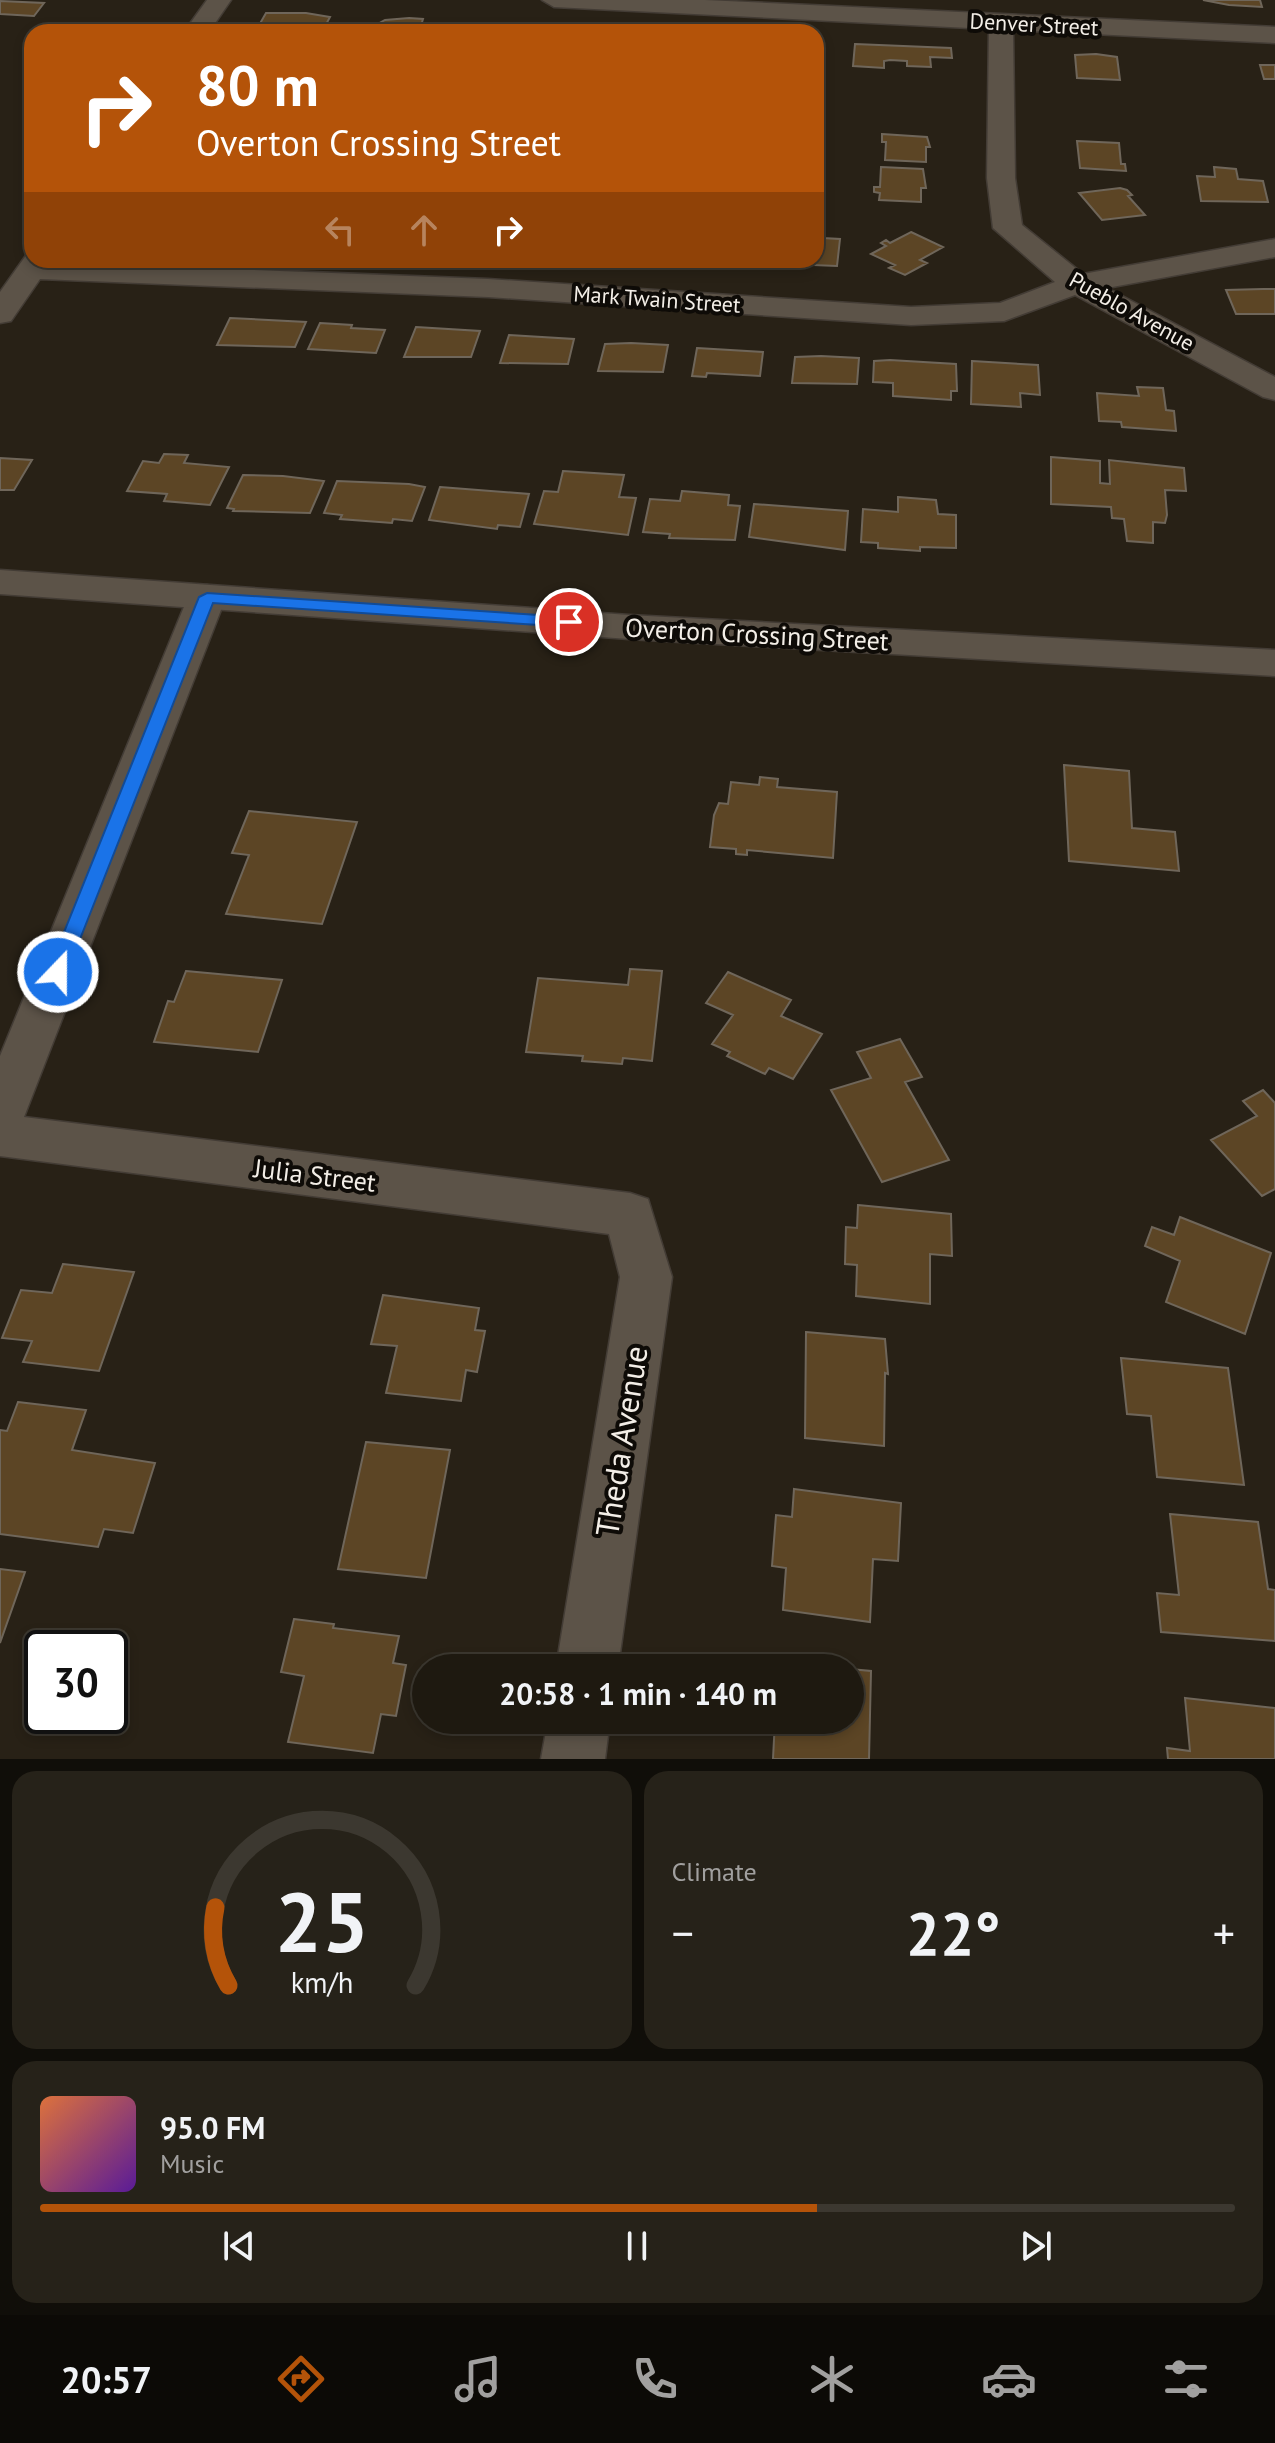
<!DOCTYPE html>
<html lang="en">
<head>
<meta charset="utf-8">
<style>
  body { margin:0; font-family:"PT Sans",sans-serif; background:#262219; color:#f1f3f6; height:100vh; display:flex; flex-direction:column; font-size:30px; white-space:nowrap }
  * { box-sizing:border-box; margin:0 }
  p { font-size:26px; color:#a1a09f }
  .icon { flex:none; width:44px; height:44px; fill:none; stroke:currentColor; stroke-width:2; stroke-linecap:round; stroke-linejoin:round }
  .map { position:relative; height:1759px; overflow:hidden }
  .side { display:flex; flex-direction:column; gap:12px; padding:12px; background:#100e09; flex:1 }
  .side>* { flex:none }
  .guide { position:absolute; left:24px; top:24px; width:800px; height:244px; border-radius:24px; box-shadow:0 4px 12px #0003,0 0 0 2px #3c3830; background:#b45309; color:#fff; overflow:hidden }
  .speed { position:absolute; left:24px; top:1630px; display:flex; gap:16px; font-size:40px; font-weight:700; text-align:center }
  .speed>* { display:grid; place-content:center; width:104px; height:104px; border-radius:50%; background:#1e1910; box-shadow:0 4px 12px #0003,0 0 0 2px #3c3830; line-height:1 }
  .speed .limit { border:4px solid #111; border-radius:12px; background:#fff; color:#111 }
  .pin { position:absolute; display:grid; place-items:center; width:68px; height:68px; color:#fff; margin:-34px; border:4px solid #fff; border-radius:50%; box-shadow:0 2px 8px #0007 }
  .me { position:absolute; width:88px; margin:-44px; rotate:22deg; stroke-linejoin:round; filter:drop-shadow(0 0 6px #0008) }
  .turn { display:flex; align-items:center; gap:28px; height:168px; padding:0 40px; font-size:36px }
  .turn .icon { width:104px; height:104px; stroke-width:2.5 }
  .turn b { display:block; font-size:56px; line-height:68px }
  .lanes { display:flex; align-items:center; height:76px; padding:0 40px; background:#0003; justify-content:center; gap:40px; direction:ltr }
  .lanes .off { opacity:.35 }
  .big { font-size:60px; font-weight:600; line-height:1.1 }
  .side .widget { flex:1; display:flex; flex-direction:column; justify-content:center; gap:12px; min-width:0; padding:0 28px; border-radius:24px; background:#262219 }
  .side .dial { align-items:center; gap:0 }
  .dial svg { height:208px; overflow:visible; fill:none; stroke:#3c3830; stroke-width:7; stroke-linecap:round; text-anchor:middle }
  .dial text { fill:#f1f3f6; stroke:none }
  .song { display:flex; align-items:center; gap:24px }
  .cover { width:96px; height:96px; border-radius:12px; background:linear-gradient(135deg,hsl(20 70% 55%),hsl(270 70% 35%)) }
  .played { height:8px; border-radius:4px; background:linear-gradient(90deg,#b45309 65%,#3c3830 65%) }
  .keys { display:flex; justify-content:space-around; direction:ltr }
  .heat { display:flex; justify-content:space-between; align-items:center; font-size:44px; direction:ltr }
  .side .tiles { flex:1; display:grid; gap:12px; grid-template-columns:1fr 1fr }
  .widget:last-child { grid-column:span 2 }
  .trip { position:absolute; left:412px; top:1654px; width:452px; height:80px; border-radius:40px; background:#1e1910; box-shadow:0 4px 12px #0003,0 0 0 2px #3c3830; font-weight:600; line-height:80px; text-align:center }
  .tabs { display:flex; height:128px; justify-content:space-around; align-items:center; background:#0c0a06; color:#a1a09f }
  .tabs .icon { width:56px; height:56px }
  .tabs .current { color:#b45309 }
  .tabs b { font-size:36px; color:#f1f3f6 }
  .map>svg:first-child { display:block }
</style>
</head>
<body>
<div class="map">
<svg width="1275" height="1759" viewBox="0 0 1275 1759">
  <rect width="100%" height="100%" fill="#282116"/>
  <!-- building -->
  <path fill="#5c4525" stroke="#6f665a" stroke-width="2" d="M1203 0H1260L1262 7 1229 5Z
    M0 1 44 3 34 16 0 14Z
    M266 13H306L330 17 323 30 258 27Z
    M409 18 423 19 419 32H378L382 26 376 25 385 20Z
    M484 25 524 27 522 32H481Z
    M855 44 951 48 952 58 930 57 931 67 907 66V61L890 60 884 61V68L853 66Z
    M1096 54 1117 57 1120 80 1077 78 1075 55Z
    M1260 65H1275V79H1264Z
    M882 134 927 137 930 147H926V162L885 160 886 142H882Z
    M1077 141 1119 143 1121 164H1125L1126 171 1080 168Z
    M881 167 923 169 926 188H921V202L879 200 880 193 874 192V187H880Z
    M1214 167 1236 169 1238 179 1263 181 1268 202 1201 201 1197 176 1215 177Z
    M1120 188 1127 190 1132 195 1128 196 1145 215 1102 220 1079 193Z
    M911 232 943 247 920 260 927 263 905 275 889 268 895 265 871 254 886 246 881 243 886 240 890 243Z
    M816 233 823 234V238L840 239 837 266 759 263V260H816Z
    M1263 289H1275V314H1236L1226 290Z
    M230 318 306 322 295 347 217 345Z
    M320 323 352 325 351 328 385 330 376 353 308 349Z
    M416 327 480 331 471 357H404Z
    M509 335 574 339 568 364 500 363Z
    M631 343 668 345 663 372 598 371 605 344Z
    M697 348 763 352 760 376 707 373 706 377 692 376Z
    M821 356 859 358 857 384 792 383 795 357Z
    M890 360 956 364 957 391H951V400L893 396V383L873 382 874 361Z
    M972 361 1038 365 1040 395 1020 393 1021 407 971 404Z
    M1137 387 1163 388 1166 410 1174 411 1176 431 1122 427 1121 422 1099 421 1097 393 1139 396Z
    M164 454 188 455 184 463 229 467 210 505 164 501 167 494 127 491 143 461 159 463Z
    M1051 457 1100 461V483L1110 484 1109 460 1184 468 1186 491 1165 490 1167 515 1165 523 1153 522V543L1127 541 1124 519 1112 518 1111 507 1051 504Z
    M0 458 32 460 14 490H0Z
    M563 471 624 475 619 497 636 498 628 535 534 524 544 491 558 492Z
    M243 475 283 476 324 481 310 513 233 511 234 509 227 508Z
    M337 481 409 484 425 487 412 521 393 519 392 523 340 519 342 515 324 513Z
    M440 487 529 494 520 527 498 525 497 529 429 520Z
    M682 491 729 495 728 505 740 506 735 540 669 538 670 534 643 532 650 499 680 501Z
    M898 497 936 500 938 514 956 515V548L920 547V551L878 548V543L861 542 863 509 898 512Z
    M754 504 848 511 845 550 749 537Z
    M1064 765 1129 771 1132 828 1175 832 1179 871 1069 861Z
    M760 777 778 779 777 787 837 792 833 858 747 850V855L736 854V849L710 847 714 815 719 803 728 804 731 782 759 785Z
    M249 811 357 822 322 924 226 914 249 855 232 853Z
    M630 969 662 971 652 1061 623 1058 622 1064 582 1061 583 1056 526 1052 538 978 628 985Z
    M186 971 282 980 258 1052 154 1042 168 1001 174 1002Z
    M728 972 791 1000 781 1016 822 1034 793 1079 769 1068 765 1074 727 1056 730 1052 712 1044 733 1015 706 1003Z
    M900 1039 922 1077 905 1082 949 1160 882 1182 831 1090 871 1078 857 1052Z
    M1263 1090 1275 1103V1189L1262 1196 1211 1140 1257 1116 1243 1101Z
    M858 1205 951 1214 952 1256 930 1254V1304L856 1296 857 1265 845 1264 846 1227 857 1228Z
    M1180 1217 1271 1253 1245 1334 1166 1302 1180 1261 1145 1246 1152 1227 1174 1235Z
    M63 1264 134 1272 99 1371 23 1362 32 1341 2 1338 21 1290 52 1293Z
    M383 1295 479 1308 475 1330 485 1331 477 1372 466 1370 461 1401 386 1393 397 1346 371 1344Z
    M806 1332 885 1339 888 1374 885 1373 884 1446 805 1438Z
    M1121 1358 1228 1368 1244 1485 1157 1477 1151 1416 1127 1414Z
    M18 1402 86 1410 72 1450 155 1463 133 1533 104 1529 98 1547 0 1534V1430L7 1431Z
    M366 1442 450 1450 426 1578 338 1569Z
    M794 1489 901 1503 898 1561 873 1559 870 1622 783 1610 786 1568 772 1566 776 1515 792 1517Z
    M1170 1514 1258 1522 1268 1589 1275 1590V1641L1161 1632 1157 1593 1179 1595Z
    M0 1569 25 1572 0 1643Z
    M294 1619 334 1624 333 1628 399 1636 393 1663 406 1665 396 1716 381 1714 373 1753 288 1742 304 1676 281 1672Z
    M772 1660 843 1668H772Z
    M850 1669 871 1671 869 1759H773L775 1720H850Z
    M1185 1698 1275 1708V1759H1168L1167 1748 1190 1751Z"/>
  <g fill="none" stroke-linecap="round" stroke-linejoin="round">
    <defs>
      <path id="minor" d="M207 0H231L209 32H184Z
        M542 0H705L1275 27V43L1013 30 1015 178 1022 225 1083 274 1275 239V257L1107 288 1275 377V400L1263 397 1075 295 1004 321 911 325 488 297 40 279 11 321 0 323V292L27 254 32 252V260L52 262 488 279 911 307 1000 303 1055 282 993 228 987 178 989 29 554 7Z
        M207 585 220 589 226 597 24 1117 630 1193 648 1199 672 1277 618 1668H556L620 1277 609 1234 0 1156V1056L188 597 194 589Z
        M548 1720H610L605 1759H541Z"/>
      <path id="tertiary" d="M0 570 629 615 1275 650V676L629 639 0 594Z"/>
    </defs>
    <!-- minor casing -->
    <use href="#minor" stroke="#433c35" stroke-width="3"/>
    <!-- tertiary casing -->
    <use href="#tertiary" stroke="#433c35" stroke-width="3"/>
    <!-- minor -->
    <use href="#minor" fill="#5c5348" fill-rule="evenodd"/>
    <!-- tertiary -->
    <use href="#tertiary" fill="#5c5348" fill-rule="evenodd"/>
  </g>
  <!-- route -->
  <path fill="#1a73e8" stroke="#114b97" stroke-width="2" d="M207 593 569 617 577 622 569 627 213 603 67 972 58 979 51 977 48 972 199 597Z"/>
  <g text-anchor="middle" dominant-baseline="central" stroke-width="8" stroke-linejoin="round" paint-order="stroke">
    <!-- far-street labels -->
    <g font-size="22" fill="#f3eee7" stroke="#0e0b07">
      <text transform="translate(1034 24) rotate(3)">Denver Street</text>
      <text transform="translate(657 299) rotate(4)">Mark Twain Street</text>
      <text transform="translate(1132 311) rotate(29)">Pueblo Avenue</text>
    </g>
    <!-- street labels -->
    <g font-size="26" fill="#f3eee7" stroke="#0e0b07">
      <text transform="translate(757 634) rotate(3)">Overton Crossing Street</text>
      <text transform="translate(315 1175) rotate(7)">Julia Street</text>
    </g>
    <!-- near-street labels -->
    <g font-size="32" fill="#f3eee7" stroke="#0e0b07">
      <text transform="translate(621 1441) rotate(-81)">Theda Avenue</text>
    </g>
  </g>
</svg>
<div class="speed"><div class="limit">30</div></div>
<div class="pin" style="left:569px;top:622px;background:#d93025"><svg class="icon" aria-label="arrive" viewBox="0 0 24 24"><path d="M6 21V4h12l-3 4 3 4H6"/></svg></div>
<svg class="me" style="left:58px;top:972px" viewBox="-20 -20 40 40"><circle r="17" fill="#1a73e8" stroke="#fff" stroke-width="3"/><path d="M0-11L8 9 0 5-8 9z" fill="#fff"/></svg>
<div class="trip">20:58 · 1 min · 140 m</div>
<div class="guide">
<div class="turn"><svg class="icon" aria-label="right" viewBox="0 0 24 24"><path d="M7 20v-9h11M14 6l5 5-5 5"/></svg><div><b>80 m</b>Overton Crossing Street</div></div>
<div class="lanes"><svg class="icon off" aria-label="left" viewBox="0 0 24 24"><path d="M17 20v-9H6M10 6l-5 5 5 5"/></svg><svg class="icon off" aria-label="ahead" viewBox="0 0 24 24"><path d="M12 20V5M6 11l6-6 6 6"/></svg><svg class="icon" aria-label="right" viewBox="0 0 24 24"><path d="M7 20v-9h11M14 6l5 5-5 5"/></svg></div>
</div>
</div>
<section class="side">
<div class="tiles">
<div class="widget dial"><svg viewBox="0 0 100 80">
<path d="M14 69A42 42 0 1 1 86 69"/>
<path d="M14 69A42 42 0 0 1 9 39" stroke="#b45309"/>
<text x="50" y="56" font-size="32" font-weight="700">25</text>
<text x="50" y="72" font-size="11">km/h</text>
</svg></div>
<div class="widget"><p>Climate</p>
<div class="heat"><a>−</a><b class="big">22°</b><a>+</a></div>
</div>
<div class="widget">
<div class="song"><i class="cover"></i><div><b>95.0 FM</b><p>Music</p></div></div>
<div class="played"></div>
<div class="keys"><svg class="icon" aria-label="previous" viewBox="0 0 24 24"><path d="M18 5L8 12l10 7zM5 5v14"/></svg><svg class="icon" aria-label="pause" viewBox="0 0 24 24"><path d="M8 5v14M16 5v14"/></svg><svg class="icon" aria-label="next" viewBox="0 0 24 24"><path d="M6 5l10 7-10 7zM19 5v14"/></svg></div>
</div>
</div>
</section>
<nav class="tabs">
<b>20:57</b>
<svg class="icon current" aria-label="directions" viewBox="0 0 24 24"><path d="M12 3l9 9-9 9-9-9zM9 14v-3h6M13 9l2 2-2 2"/></svg>
<svg class="icon" aria-label="music" viewBox="0 0 24 24"><path d="M9 18V5l10-2v13"/><circle cx="6" cy="18" r="3"/><circle cx="16" cy="16" r="3"/></svg>
<svg class="icon" aria-label="phone" viewBox="0 0 24 24"><path d="M5 4h4l2 5-3 2q2 4 5 5l2-3 5 2v4C11 20 4 13 5 4z"/></svg>
<svg class="icon" aria-label="climate" viewBox="0 0 24 24"><path d="M12 3v18M4 7l16 10M4 17L20 7"/></svg>
<svg class="icon" aria-label="car" viewBox="0 0 24 24"><path d="M5 17H2v-5l4-1 3-4h7l3 4 3 1v5h-3M9 17h6M6 11h13"/><circle cx="7" cy="17" r="2"/><circle cx="17" cy="17" r="2"/></svg>
<svg class="icon" aria-label="filters" viewBox="0 0 24 24"><path d="M4 7h16M4 17h16"/><circle cx="9" cy="7" r="2"/><circle cx="15" cy="17" r="2"/></svg>
</nav>
</body>
</html>
